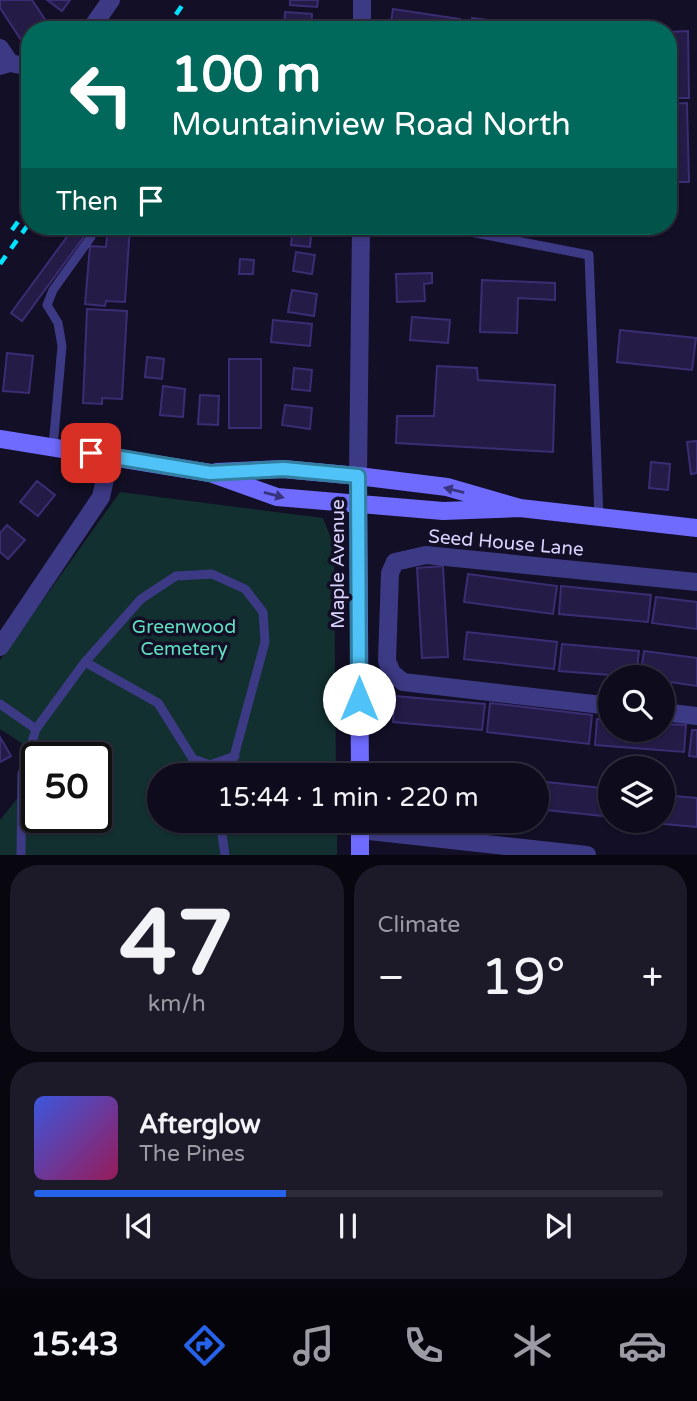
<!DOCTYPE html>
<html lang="en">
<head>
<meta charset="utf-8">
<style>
  body { margin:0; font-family:"Varela Round",sans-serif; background:#1c1929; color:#f1f3f6; height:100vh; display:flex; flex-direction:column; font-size:26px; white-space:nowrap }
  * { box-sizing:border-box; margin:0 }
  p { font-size:23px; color:#9b9ba3 }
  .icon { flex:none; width:38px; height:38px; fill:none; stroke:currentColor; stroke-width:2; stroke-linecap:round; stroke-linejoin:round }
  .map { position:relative; height:855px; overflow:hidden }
  .panel { display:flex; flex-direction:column; gap:10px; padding:10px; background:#08060f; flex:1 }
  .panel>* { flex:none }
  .banner { position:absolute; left:21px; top:21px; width:656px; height:214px; border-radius:28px; box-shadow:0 2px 5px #0004,0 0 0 2px #2e2b3b; background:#00695c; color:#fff; overflow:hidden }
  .tools { position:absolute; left:598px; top:665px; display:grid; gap:14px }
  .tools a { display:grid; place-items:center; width:77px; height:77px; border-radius:50%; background:#0e0b1c; box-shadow:0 2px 5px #0004,0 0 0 2px #2e2b3b; font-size:35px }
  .speed { position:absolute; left:21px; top:742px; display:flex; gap:14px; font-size:35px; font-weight:700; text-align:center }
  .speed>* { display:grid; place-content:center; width:91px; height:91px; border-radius:50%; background:#0e0b1c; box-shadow:0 2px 5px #0004,0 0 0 2px #2e2b3b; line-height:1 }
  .speed .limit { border:4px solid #111; border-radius:10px; background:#fff; color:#111 }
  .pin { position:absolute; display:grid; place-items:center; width:60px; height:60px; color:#fff; margin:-30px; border-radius:14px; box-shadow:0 4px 10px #0006 }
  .me { position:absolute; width:77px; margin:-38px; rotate:0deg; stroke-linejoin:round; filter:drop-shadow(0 0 5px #0008) }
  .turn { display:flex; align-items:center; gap:24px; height:147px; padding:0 35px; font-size:32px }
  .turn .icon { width:91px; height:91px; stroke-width:2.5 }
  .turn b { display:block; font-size:49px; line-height:60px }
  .then { display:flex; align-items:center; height:66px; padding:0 35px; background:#0003; gap:14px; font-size:26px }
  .big { font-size:52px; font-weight:600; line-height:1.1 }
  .panel .tile { flex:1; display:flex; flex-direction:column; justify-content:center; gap:10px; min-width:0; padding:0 24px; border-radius:28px; background:#1c1929 }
  .panel .dial { align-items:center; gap:0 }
  .dial b { font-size:91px; line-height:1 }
  .song { display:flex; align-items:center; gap:21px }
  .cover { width:84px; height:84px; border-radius:10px; background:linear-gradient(135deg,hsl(230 70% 55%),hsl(330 70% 35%)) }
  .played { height:7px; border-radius:4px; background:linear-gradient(90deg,#2563eb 40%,#2e2b3b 40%) }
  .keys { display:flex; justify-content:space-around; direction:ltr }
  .heat { display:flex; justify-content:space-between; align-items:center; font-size:38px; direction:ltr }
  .panel .tiles { flex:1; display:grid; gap:10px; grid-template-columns:1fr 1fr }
  .tile:last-child { grid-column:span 2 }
  .trip { position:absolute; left:147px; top:763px; width:402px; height:70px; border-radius:35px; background:#0e0b1c; box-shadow:0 2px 5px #0004,0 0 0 2px #2e2b3b; font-weight:600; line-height:70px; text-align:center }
  .tab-bar { display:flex; height:112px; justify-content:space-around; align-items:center; background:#06040b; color:#9b9ba3 }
  .tab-bar .icon { width:49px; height:49px }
  .tab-bar .on { color:#2563eb }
  .tab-bar b { font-size:32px; color:#f1f3f6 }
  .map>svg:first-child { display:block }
</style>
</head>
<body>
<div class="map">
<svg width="697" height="855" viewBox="0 0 697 855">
  <rect width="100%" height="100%" fill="#130f26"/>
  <!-- green -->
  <path fill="#12302f" d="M120 492 323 518 334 545 336 775H159V821H337V855H0V820L37 774V817H96V758H44L0 729V660Z"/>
  <!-- building -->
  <path fill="#241b47" stroke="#3b2d73" stroke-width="2" d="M0 0H32L52 30H30L29 52 0 8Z
    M47 0H70L62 11Z
    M290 0H318L317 7 290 5Z
    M393 9 460 19 459 30 390 29Z
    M285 12 312 14 311 30H284Z
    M472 18 552 28V30H471Z
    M688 31 689 98H668V32Z
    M687 103 689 182H668V104Z
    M75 226 86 234 22 321 11 313Z
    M108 226H130L125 302 106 301 105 306 85 304 90 246 106 247Z
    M293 226H312L310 247 291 245Z
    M296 252 315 255 312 274 293 271Z
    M240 259 254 260 253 274H239Z
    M432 273V283L424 284 425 301 397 302 396 274Z
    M482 280 555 283V300L518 298 517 333 480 332Z
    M292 290 317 294 314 316 288 312Z
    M87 309 127 311 122 399 102 398V404L83 403Z
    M412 317 450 320 448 343 410 340Z
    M273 320 312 324 310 346 271 342Z
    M620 330 696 338 692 370 617 362Z
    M7 353 33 356 29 393 3 391Z
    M147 357 164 359 162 379 145 377Z
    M229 359H261V428H229Z
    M437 366 477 368 478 380 555 385 553 452 396 443 397 416H434Z
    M294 368 312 370 310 391 292 389Z
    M163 386 185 389 183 417 160 415Z
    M200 395 219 396 218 425 198 424Z
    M285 405 312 408 310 429 282 425Z
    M697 441V473L691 474 687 442Z
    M651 462 670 464 668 490 649 488Z
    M37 481 55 495 38 516 20 502Z
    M7 525 25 540 8 559 0 552V533Z
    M443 566 448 657 422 658 417 568Z
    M468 574 557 586 553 614 464 602Z
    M561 586 651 595 648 622 559 614Z
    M656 597 697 602V629L652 623Z
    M467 632 557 642 554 669 464 659Z
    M562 644 639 651 636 677 559 671Z
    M644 651 697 658V686L663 681V677H640Z
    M395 696 485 704 482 730 393 722Z
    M490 703 592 715 589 744 487 732Z
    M597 719 611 720V730H663V724L686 725 684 752 595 745Z
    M692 730H697V757L689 756Z
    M0 737 11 756 0 762Z
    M401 765 486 775 487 767 502 769 501 775H399Z
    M508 768 522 770 521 775H507Z
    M537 781 611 789V817L537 809Z
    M663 795 697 798V827L630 821H663Z"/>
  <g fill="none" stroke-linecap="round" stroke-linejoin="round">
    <!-- service -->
    <path stroke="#3d3a85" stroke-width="9" d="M439 226 589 255 599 518
      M53 447 62 346 58 323 47 305 53 290 91 237
      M85 662 158 703 193 759 201 775
      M0 704 36 729 85 662 141 599 176 576 212 574 245 589 263 612 265 642 229 775
      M193 759 210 765 235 756
      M220 821 225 855
      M21 855 22 774 36 729"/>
    <!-- minor -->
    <path stroke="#3d3a85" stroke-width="18" d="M90 30 111 0
      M362 30V0
      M0 48 10 63
      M0 66 10 63 30 67
      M358 476 361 226
      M0 647 101 497 110 456
      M611 706 403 682 392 673 387 661 390 573 395 562 426 555 697 582
      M663 712 697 716
      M360 830 587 855"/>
    <!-- secondary -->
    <path stroke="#6f6bff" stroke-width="18" d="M0 439 210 473 277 497 443 511 520 508
      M217 472 283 469 358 476 447 487 520 508 697 528
      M358 476 360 775
      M360 821V855"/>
    <!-- rail -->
    <path stroke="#00e5ff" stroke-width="4.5" stroke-dasharray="10 9" stroke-linecap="butt" d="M165 30 186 0
      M12 230 30 205
      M0 264 30 222"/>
  </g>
  <!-- one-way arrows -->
  <defs><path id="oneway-solid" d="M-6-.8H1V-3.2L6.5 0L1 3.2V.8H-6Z" transform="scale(1.75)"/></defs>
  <g fill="#38347d">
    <use href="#oneway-solid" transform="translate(454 490) rotate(-166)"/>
    <use href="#oneway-solid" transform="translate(274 495) rotate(15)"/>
  </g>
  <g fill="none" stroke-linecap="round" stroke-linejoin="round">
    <defs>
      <path id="route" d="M91 453 210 473 284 469 358 476 359 699"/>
    </defs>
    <!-- route casing -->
    <use href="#route" stroke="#337fa1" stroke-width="18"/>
    <!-- route -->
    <use href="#route" stroke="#4fc3f7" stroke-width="12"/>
  </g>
  <g text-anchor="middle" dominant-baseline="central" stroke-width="7" stroke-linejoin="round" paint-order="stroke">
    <!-- street labels -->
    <g font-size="19" fill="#d9d4ff" stroke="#130f26">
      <text transform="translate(506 543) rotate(5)">Seed House Lane</text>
      <text transform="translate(338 564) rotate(-90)">Maple Avenue</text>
    </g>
    <!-- park labels -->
    <g font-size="19" fill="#5fe0c0" stroke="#130f26">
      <text x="184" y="627">Greenwood<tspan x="184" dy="22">Cemetery</tspan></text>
    </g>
  </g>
</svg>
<div class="tools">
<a><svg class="icon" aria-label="search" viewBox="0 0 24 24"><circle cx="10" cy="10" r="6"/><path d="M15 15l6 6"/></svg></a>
<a><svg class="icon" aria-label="layers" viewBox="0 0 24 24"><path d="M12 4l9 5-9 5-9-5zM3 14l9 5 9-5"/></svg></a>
</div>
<div class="speed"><div class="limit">50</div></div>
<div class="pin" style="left:91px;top:453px;background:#d93025"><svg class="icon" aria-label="arrive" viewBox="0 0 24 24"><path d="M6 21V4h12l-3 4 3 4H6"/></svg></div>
<svg class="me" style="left:359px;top:699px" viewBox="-20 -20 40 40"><circle r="19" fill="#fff"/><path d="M0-13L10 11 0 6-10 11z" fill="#4fc3f7"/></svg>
<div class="trip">15:44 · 1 min · 220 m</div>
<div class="banner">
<div class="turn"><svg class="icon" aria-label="left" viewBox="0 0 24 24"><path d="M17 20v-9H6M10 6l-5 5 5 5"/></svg><div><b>100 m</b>Mountainview Road North</div></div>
<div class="then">Then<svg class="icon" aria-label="arrive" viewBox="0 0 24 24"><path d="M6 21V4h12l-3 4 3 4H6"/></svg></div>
</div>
</div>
<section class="panel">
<div class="tiles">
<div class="tile dial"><b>47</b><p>km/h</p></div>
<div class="tile"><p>Climate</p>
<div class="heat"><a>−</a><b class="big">19°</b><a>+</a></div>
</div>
<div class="tile">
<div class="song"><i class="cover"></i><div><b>Afterglow</b><p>The Pines</p></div></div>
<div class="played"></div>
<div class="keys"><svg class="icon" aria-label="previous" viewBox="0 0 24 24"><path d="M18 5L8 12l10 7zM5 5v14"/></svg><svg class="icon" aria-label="pause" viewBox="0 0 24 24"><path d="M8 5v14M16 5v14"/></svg><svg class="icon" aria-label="next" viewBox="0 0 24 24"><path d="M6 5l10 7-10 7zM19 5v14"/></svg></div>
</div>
</div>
</section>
<nav class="tab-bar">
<b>15:43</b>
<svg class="icon on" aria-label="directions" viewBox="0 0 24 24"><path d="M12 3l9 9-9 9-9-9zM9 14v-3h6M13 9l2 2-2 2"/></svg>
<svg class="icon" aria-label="music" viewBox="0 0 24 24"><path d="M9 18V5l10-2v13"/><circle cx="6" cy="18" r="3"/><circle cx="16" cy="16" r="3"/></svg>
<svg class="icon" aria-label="phone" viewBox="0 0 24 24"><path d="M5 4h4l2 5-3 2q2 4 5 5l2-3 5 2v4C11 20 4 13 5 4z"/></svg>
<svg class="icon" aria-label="climate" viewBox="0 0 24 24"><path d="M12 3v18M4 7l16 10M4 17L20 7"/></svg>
<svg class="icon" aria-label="car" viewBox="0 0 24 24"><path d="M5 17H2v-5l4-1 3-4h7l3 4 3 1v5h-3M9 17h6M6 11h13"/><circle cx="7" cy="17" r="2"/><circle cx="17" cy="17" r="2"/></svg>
</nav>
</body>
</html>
